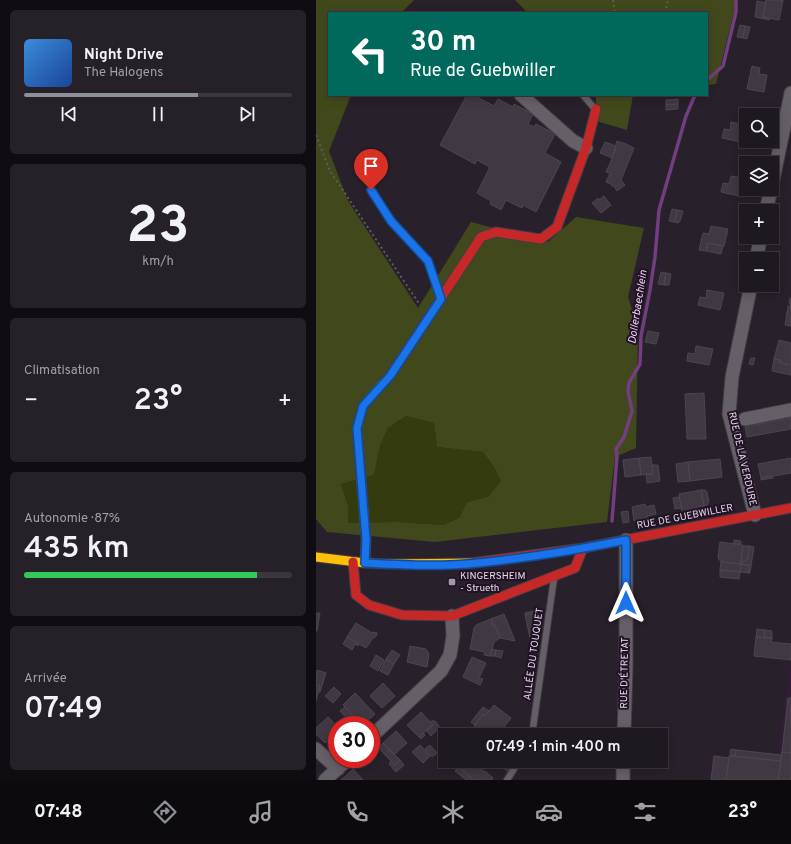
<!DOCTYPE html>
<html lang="fr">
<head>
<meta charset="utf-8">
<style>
  body { margin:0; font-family:Overpass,sans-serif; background:#262129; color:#f1f3f6; height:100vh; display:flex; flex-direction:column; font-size:15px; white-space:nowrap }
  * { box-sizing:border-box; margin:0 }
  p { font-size:13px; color:#a1a0a5 }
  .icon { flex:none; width:22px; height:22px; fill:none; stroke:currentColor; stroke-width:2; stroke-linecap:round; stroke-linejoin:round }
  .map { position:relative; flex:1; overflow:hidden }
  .sheet { display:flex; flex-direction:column; gap:10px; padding:10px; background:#100d12; width:316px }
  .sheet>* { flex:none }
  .hud { position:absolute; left:12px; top:12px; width:380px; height:84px; border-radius:0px; box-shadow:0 2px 10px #0003,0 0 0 1px #3c373e; background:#00695c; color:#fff; overflow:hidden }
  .controls { position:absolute; left:423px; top:108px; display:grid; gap:8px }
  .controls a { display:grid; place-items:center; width:40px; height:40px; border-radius:0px; background:#1e1820; box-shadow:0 2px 10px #0003,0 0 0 1px #3c373e; font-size:20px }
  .speed { position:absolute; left:12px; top:716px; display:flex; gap:8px; font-size:20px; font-weight:700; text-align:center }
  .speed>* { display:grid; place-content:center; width:52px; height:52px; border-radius:50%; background:#1e1820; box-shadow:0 2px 10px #0003,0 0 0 1px #3c373e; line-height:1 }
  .speed .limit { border:6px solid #d22; background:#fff; color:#111 }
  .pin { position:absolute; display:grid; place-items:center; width:34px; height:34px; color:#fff; margin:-41px -17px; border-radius:50% 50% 50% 0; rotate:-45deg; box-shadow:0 0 4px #0007 }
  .pin .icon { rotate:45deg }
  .me { position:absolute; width:44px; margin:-22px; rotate:0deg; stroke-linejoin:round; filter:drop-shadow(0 0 3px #0008) }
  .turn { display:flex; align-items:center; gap:14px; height:84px; padding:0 16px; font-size:18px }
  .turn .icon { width:52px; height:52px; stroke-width:2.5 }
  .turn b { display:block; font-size:28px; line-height:34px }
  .big { font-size:30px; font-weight:600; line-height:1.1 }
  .sheet .tile { flex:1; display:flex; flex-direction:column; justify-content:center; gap:6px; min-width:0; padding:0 14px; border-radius:6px; background:#262129 }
  .sheet .dial { align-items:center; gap:0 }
  .dial b { font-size:52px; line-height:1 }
  .song { display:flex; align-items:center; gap:12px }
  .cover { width:48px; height:48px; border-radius:6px; background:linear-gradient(135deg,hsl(210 70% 55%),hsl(220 70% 35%)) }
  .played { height:4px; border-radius:2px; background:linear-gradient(90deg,#8c9099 65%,#3c373e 65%) }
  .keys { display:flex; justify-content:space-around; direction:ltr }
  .heat { display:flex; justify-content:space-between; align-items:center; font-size:22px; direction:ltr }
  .charge { height:6px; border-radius:3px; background:linear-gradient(90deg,#34c759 87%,#3c373e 0) }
  .trip { position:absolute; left:122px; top:728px; width:230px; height:40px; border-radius:0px; background:#1e1820; box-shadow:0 2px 10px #0003,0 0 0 1px #3c373e; font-weight:600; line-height:40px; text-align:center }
  .tab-bar { display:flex; height:64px; justify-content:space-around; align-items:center; background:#0c0a0d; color:#a1a0a5 }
  .tab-bar .icon { width:28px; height:28px }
  .tab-bar .selected { color:#8c9099 }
  .tab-bar b { font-size:18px; color:#f1f3f6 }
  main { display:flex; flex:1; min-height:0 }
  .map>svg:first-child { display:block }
</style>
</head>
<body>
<main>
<section class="sheet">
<div class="tile">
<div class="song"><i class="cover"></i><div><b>Night Drive</b><p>The Halogens</p></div></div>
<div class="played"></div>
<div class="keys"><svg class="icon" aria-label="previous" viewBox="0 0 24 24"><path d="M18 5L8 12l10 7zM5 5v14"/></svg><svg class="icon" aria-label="pause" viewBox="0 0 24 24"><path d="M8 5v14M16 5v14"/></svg><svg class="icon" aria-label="next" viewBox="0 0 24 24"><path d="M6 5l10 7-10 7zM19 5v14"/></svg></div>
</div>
<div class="tile dial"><b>23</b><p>km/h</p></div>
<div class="tile"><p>Climatisation</p>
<div class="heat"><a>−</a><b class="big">23°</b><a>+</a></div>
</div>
<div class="tile"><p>Autonomie · 87%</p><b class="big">435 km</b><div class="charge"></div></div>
<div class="tile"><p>Arrivée</p><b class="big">07:49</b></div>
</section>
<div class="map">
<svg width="475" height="780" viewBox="0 0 475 780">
  <rect width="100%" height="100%" fill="#28202a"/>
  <!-- built -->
  <path fill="#311e36" d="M473 668H475V780H393L396 754 411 756 413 748 462 753Z"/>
  <!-- green -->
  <path fill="#343b0f" d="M90 416 118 423 121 447 167 452 178 467 185 481 172 497 151 502 143 518 127 525 80 522 32 523V506L25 484 58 475 64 446 72 428Z"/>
  <!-- forest -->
  <path fill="#41491c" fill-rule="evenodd" d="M0 0H98L85 13H13V95H35L13 151 32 201 102 308 155 222 232 242 260 217 328 228 312 297 322 329 320 448 299 457 291 522 119 542 11 532 0 519ZM90 416 118 423 121 447 167 452 178 467 185 481 172 497 151 502 143 518 127 525 80 522 32 523V506L25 484 58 475 64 446 72 428Z
    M199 0H421L400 84 391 85V13H212Z
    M280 95H317L311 130 280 121Z"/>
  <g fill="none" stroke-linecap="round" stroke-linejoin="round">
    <!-- stream -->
    <path stroke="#723d81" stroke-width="3.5" d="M391 80 407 66 420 12V0
      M296 521 301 456 300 449 308 437 316 411 312 391 313 383 324 364 325 336 334 290 339 257 343 210 370 116 379 95"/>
  </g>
  <!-- building -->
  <path fill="#403842" stroke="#4d4650" d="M450 0H467L463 20 447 17Z
    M441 1 450 3 447 17 454 18 453 20 439 17Z
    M424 25 429 26 427 38 421 37Z
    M429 26 434 27 431 39 427 38Z
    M436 66 444 68 443 74 451 75 448 92 431 89Z
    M151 95H157L178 106 182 99 197 107 198 104 217 114 212 124 218 127 220 124 239 134 229 153 245 162 220 212 207 205 206 208 190 200 185 210 174 204 175 201 161 193 174 167 161 160 159 164 124 145Z
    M362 99V104L350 105V100Z
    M362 104V109L350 110V105Z
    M415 122 430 125 429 143 406 138 408 129 414 130Z
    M301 141 310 144 318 148 305 180 309 185 301 191 298 186H296L295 184 290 182 294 173 290 172 295 161Z
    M289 142 300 146 298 149H300L296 158 284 153Z
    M415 176 430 179 428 197 405 192 407 183 413 184Z
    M288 196 295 205 285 213 276 203 282 198 283 200Z
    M356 209 361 210 359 222 353 221Z
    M361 210 367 211 364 221 362 223 359 222Z
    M395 226 412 229 408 246 392 243 390 251 383 250 387 233 393 234Z
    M392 243 407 246 405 254 390 251Z
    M345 272 350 273 348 285 342 284Z
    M350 273 355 274 353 285H348Z
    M391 290 408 293 404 310 382 305 384 297 390 298Z
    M474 298H475V326L469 325 472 306 474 307 475 304H473Z
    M332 331 343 333 340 344 329 342Z
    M463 340 475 343V365L464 363V360L458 359Z
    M380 346 397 349 393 365 371 361 372 353 379 354Z
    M435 358H439L437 365 433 364Z
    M458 359 464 360V363L475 365V375L456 371Z
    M388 393 390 439H371L369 394Z
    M475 418V429L431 437 429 427Z
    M335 457 337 474 325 475 323 458Z
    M323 458 325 475 309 477 307 460Z
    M475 458V473L445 478 442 464Z
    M404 459 406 477 374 481 372 462Z
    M372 462 374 481 362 482 360 464Z
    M336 465H342L344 481 331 483 330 474H337Z
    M457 476V478L445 480V478Z
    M385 490 388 506 381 507V509L366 512 363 494Z
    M385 490H389L391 492 393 502 391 505 388 506Z
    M363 497 366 508 359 509 357 498Z
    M329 504 330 507 338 505 340 514 331 516 332 518 318 521 316 507Z
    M312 511 313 522 307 523 305 512Z
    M418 540 425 541V544H418Z
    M404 542 427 545 425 564 405 562 402 558Z
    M427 546H433L432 559 428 562 425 561Z
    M433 546 438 547 435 566 425 564V561L428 562 432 559Z
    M405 562 425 564 424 572 404 570Z
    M425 564 433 565 432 573 424 572Z
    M433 565 435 566 434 573H432Z
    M404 570 424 572 423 579 404 577Z
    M222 610 223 612 209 615V613Z
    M223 612 226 628 221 629 223 636 214 638 209 615Z
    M0 613H4L1 631H0Z
    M188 614 199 641 184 638 179 625 177 626 175 619Z
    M175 619 177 626 179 625 184 638 178 642 174 656 168 655 169 652 154 649 158 628 160 625Z
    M40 623 56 633 57 632 61 633V635L58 638H57L50 648 31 637Z
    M441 629 449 630 448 638 440 637Z
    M449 630 456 631V638H448Z
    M31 637 43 644 42 646 39 644 36 650 27 644Z
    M440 637 456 638 455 642 475 644V660L438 656Z
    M94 646 110 649 113 654 111 667 91 662Z
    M176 649 180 650 179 656H174Z
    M76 650 84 655 78 664 70 659Z
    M180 650 187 651 185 658 179 656Z
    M60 655 68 660 62 671 54 666Z
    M156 657 170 663 163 678 167 679 164 685 147 677Z
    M70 659 78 664 72 675 64 671Z
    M1 670 10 673 4 692H2L4 686 0 685Z
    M67 683 79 696 66 708 54 696Z
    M0 685 4 686 0 701Z
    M18 687 25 694 17 703 9 696Z
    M39 693 59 714 47 725 27 705Z
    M472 698H475V753L466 752Z
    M178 705 195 718 182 735 176 731 173 735H169L158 726 167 714 169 716Z
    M29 707 36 714 31 719 24 711Z
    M167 707 173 711 169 716 167 714 159 725 155 722Z
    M105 712 117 725 103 737 91 725Z
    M12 717 21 726V732L9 743 0 734V728Z
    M116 721H119L123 726 122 729 115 736 110 730 117 725 114 722Z
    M80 731 91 743 78 755 67 743Z
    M176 731 181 735H173Z
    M107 733 109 735 105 739 103 737Z
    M67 743 74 750 69 755 63 748Z
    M104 745 114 756 107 763 96 752Z
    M114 745 121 753 116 757 109 749Z
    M415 749 420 750 419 756H414Z
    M74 750 84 760 79 765 69 755Z
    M420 750 465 755V761L419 756Z
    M466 752 475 753V780H462Z
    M398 756 413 758 410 780H395Z
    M413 756 465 761 462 780H410Z
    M84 760 88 765 80 772 73 764 75 761 79 765Z
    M145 761H159L158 763 163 767 164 766V767L168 772 169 771 177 778 176 780H157L141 765Z
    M180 761H197L199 762 192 772Z
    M143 767 157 780H150L139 771Z
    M37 769 47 780H25L31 775Z"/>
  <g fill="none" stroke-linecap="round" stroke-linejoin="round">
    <defs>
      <path id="lane" d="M267 95 278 108
        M55 190 75 221 112 261 124 296
        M216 735 238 578
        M191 780 203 761"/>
      <path id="street" d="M205 95 257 141 270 148
        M456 185 475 93
        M450 211 455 189
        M440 259 445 237
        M435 285 416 377 413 414 439 515
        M429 419 475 410
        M308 735 310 667V540
        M55 737 125 671 134 655 137 636 136 616
        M0 749 22 769
        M9 780 32 759
        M307 780V761"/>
      <path id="fast" d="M49 563 50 539 41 428 47 406 68 382"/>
      <path id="slow" d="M0 557 49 563 73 564 155 563"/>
      <path id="jam" d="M68 382 74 376 165 237 180 232 225 239 241 227 270 148 280 109
        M37 562 40 595 53 605 86 615 136 616 259 568 267 548
        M155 563 267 548 475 508"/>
    </defs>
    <!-- lane casing -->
    <use href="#lane" stroke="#433c45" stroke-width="8"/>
    <!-- street casing -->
    <use href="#street" stroke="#433c45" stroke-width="15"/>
    <!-- fast casing -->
    <use href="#fast" stroke="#433c45" stroke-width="11"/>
    <!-- slow casing -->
    <use href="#slow" stroke="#433c45" stroke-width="11"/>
    <!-- jam casing -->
    <use href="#jam" stroke="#433c45" stroke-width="11"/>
    <!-- path -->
    <path stroke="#605b62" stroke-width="2" stroke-dasharray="2 3" stroke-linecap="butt" d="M297 0 299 13
      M349 13 352 0
      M0 135 14 171 104 305"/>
    <!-- lane -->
    <use href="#lane" stroke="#655f67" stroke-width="6"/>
    <!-- street -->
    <use href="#street" stroke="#655f67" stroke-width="13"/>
    <!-- fast -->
    <use href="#fast" stroke="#4caf50" stroke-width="9"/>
    <!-- slow -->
    <use href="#slow" stroke="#ffc107" stroke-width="9"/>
    <!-- jam -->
    <use href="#jam" stroke="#c62828" stroke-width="9"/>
  </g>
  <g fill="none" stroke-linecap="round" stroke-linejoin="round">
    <defs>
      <path id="route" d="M55 190 75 221 112 261 125 299 74 376 47 406 41 428 50 539 49 563C86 565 125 567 162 563 211 558 261 550 310 540V603"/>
    </defs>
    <!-- route casing -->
    <use href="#route" stroke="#114b97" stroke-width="10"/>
    <!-- route -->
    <use href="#route" stroke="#1a73e8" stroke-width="7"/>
  </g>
  <!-- markers -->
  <rect fill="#a399a6" stroke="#211225" stroke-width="1.5" x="132" y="578" width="8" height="8" rx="2"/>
  <g text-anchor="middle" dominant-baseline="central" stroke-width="4" stroke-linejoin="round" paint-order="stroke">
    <!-- street labels -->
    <g font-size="10" fill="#e5dae8" stroke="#211225">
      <text transform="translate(426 459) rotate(77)">RUE DE LA VERDURE</text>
      <text transform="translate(369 517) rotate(-11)">RUE DE GUEBWILLER</text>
      <text transform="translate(218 654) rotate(-82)">ALLÉE DU TOUQUET</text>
      <text transform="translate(309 673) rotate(-89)">RUE D'ÉTRETAT</text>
    </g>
    <!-- poi labels -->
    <g font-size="10" fill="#e5dae8" stroke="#211225" text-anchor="start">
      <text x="144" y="576">KINGERSHEIM<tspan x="144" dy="12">- Strueth</tspan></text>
    </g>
    <!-- water labels -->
    <g font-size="11" font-style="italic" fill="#f2d3fc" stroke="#211225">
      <text transform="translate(322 307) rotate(-81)">Dollerbaechlein</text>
    </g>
  </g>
</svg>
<div class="controls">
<a><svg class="icon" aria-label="search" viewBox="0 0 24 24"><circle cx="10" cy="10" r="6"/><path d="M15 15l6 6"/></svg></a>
<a><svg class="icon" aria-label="layers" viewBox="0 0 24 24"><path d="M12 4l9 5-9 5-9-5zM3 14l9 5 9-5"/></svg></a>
<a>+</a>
<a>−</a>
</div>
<div class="speed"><div class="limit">30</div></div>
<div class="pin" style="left:55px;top:190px;background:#d93025"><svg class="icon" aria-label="arrive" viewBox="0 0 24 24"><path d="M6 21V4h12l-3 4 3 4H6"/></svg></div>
<svg class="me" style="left:310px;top:603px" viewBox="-20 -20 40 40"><path d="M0-17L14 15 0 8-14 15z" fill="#1a73e8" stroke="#fff" stroke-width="4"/></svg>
<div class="trip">07:49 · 1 min · 400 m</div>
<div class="hud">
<div class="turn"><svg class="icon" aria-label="left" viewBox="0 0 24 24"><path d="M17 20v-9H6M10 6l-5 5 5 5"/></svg><div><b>30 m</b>Rue de Guebwiller</div></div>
</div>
</div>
</main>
<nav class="tab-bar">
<b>07:48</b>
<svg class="icon selected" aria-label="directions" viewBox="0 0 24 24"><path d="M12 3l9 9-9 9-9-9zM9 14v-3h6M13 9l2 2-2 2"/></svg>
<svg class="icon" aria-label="music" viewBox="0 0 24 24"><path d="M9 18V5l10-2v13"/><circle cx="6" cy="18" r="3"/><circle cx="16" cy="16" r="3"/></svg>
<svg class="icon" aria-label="phone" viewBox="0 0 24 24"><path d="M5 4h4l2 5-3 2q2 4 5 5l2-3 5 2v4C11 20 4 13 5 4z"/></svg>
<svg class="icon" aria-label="climate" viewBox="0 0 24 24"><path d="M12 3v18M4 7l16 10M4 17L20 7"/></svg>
<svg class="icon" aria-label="car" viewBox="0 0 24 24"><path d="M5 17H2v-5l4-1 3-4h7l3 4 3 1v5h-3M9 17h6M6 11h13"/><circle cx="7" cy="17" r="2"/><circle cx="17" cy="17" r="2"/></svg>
<svg class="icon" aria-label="filters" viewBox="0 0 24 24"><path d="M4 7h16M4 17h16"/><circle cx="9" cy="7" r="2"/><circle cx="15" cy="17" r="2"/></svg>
<b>23°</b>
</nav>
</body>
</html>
